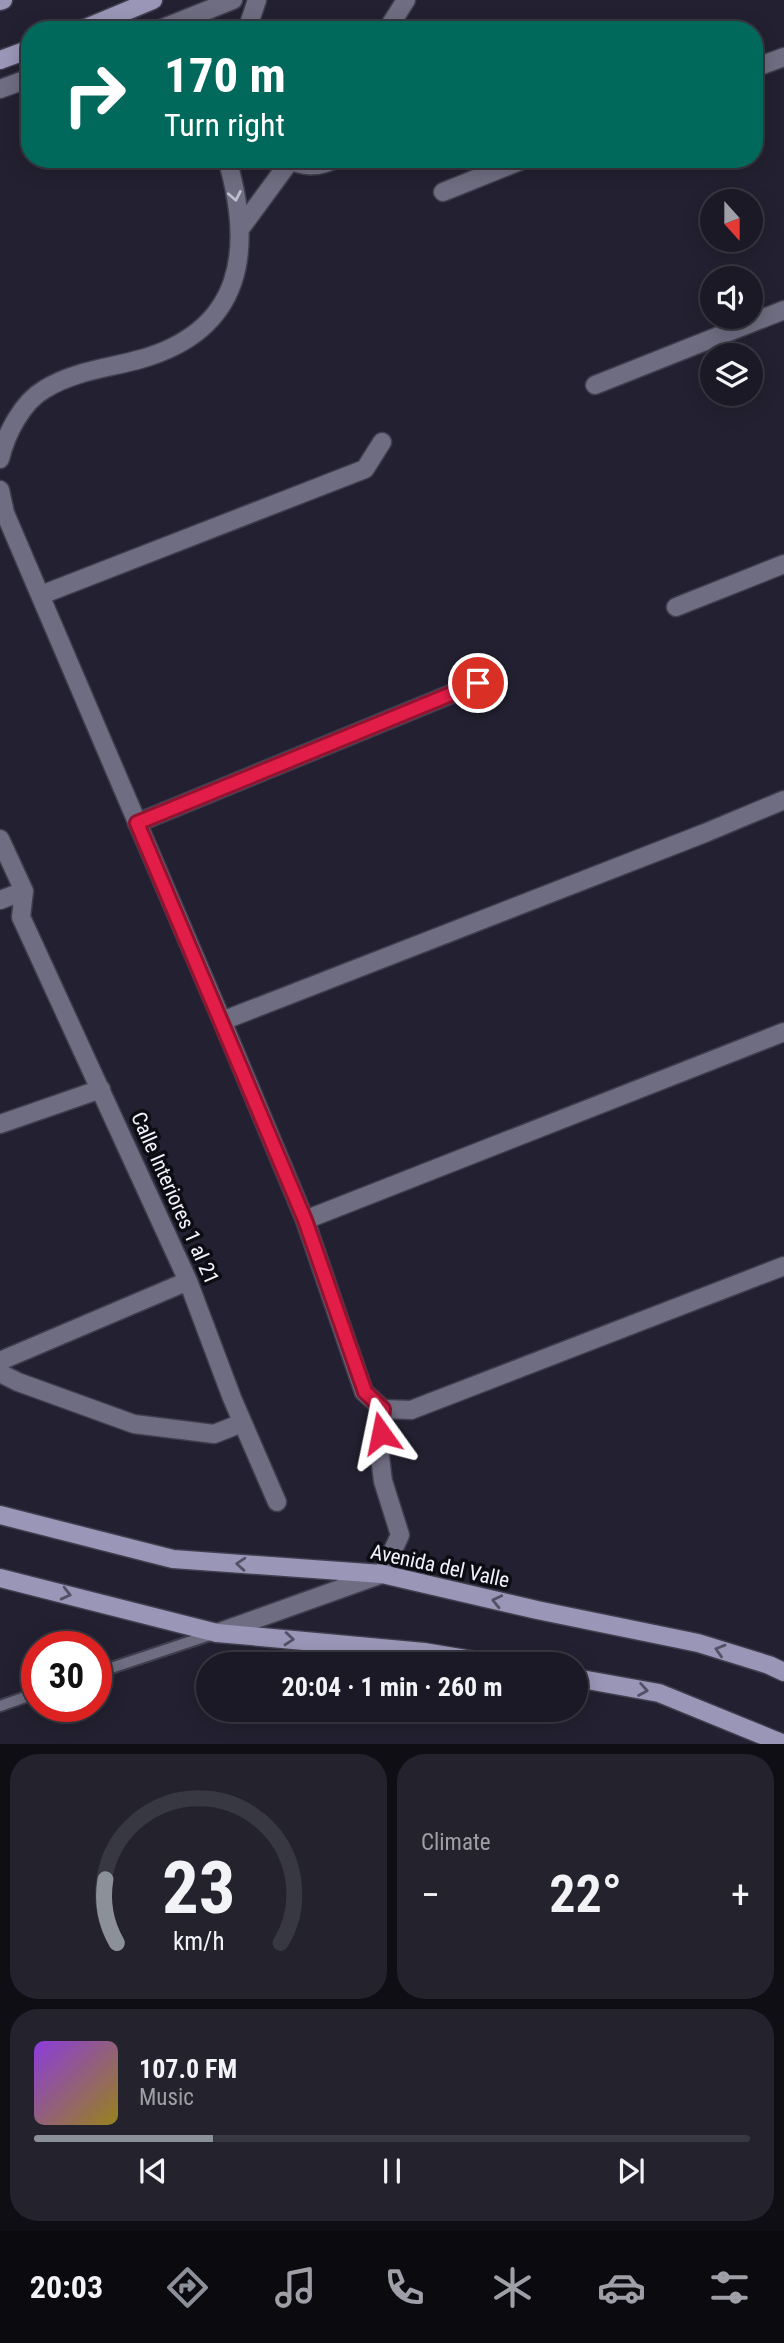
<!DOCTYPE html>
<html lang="en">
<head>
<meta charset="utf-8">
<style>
  body { margin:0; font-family:"Roboto Condensed",sans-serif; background:#23222d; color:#f1f3f6; height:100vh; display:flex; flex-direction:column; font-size:26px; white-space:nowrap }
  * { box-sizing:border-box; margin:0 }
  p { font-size:23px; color:#9fa0a7 }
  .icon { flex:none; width:38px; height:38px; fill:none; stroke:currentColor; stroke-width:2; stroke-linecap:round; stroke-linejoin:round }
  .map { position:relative; height:1744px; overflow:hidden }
  .drawer { display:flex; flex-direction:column; gap:10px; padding:10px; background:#0e0e14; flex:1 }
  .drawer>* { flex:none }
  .top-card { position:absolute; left:21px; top:21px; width:742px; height:147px; border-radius:28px; box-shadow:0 4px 18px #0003,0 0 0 2px #383842; background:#00695c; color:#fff; overflow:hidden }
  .needle { width:46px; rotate:159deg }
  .buttons { position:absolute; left:700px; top:189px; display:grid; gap:14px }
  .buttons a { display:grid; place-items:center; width:63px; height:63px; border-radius:50%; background:#1a1925; box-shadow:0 4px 18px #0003,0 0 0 2px #383842; font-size:35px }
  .speed { position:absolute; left:21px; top:1631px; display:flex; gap:14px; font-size:35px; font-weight:700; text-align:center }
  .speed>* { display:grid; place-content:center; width:91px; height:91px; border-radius:50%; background:#1a1925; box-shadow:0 4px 18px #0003,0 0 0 2px #383842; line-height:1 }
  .speed .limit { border:10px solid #d22; background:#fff; color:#111 }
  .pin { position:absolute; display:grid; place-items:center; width:60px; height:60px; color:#fff; margin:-30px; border:4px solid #fff; border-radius:50%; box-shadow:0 2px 7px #0007 }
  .me { position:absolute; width:77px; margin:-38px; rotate:348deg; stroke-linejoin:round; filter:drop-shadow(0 0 5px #0008) }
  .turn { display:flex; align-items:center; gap:24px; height:147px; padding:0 28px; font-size:32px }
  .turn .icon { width:91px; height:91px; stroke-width:2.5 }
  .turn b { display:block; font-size:49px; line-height:60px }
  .big { font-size:52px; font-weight:700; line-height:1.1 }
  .drawer .card { flex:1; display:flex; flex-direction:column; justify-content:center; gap:10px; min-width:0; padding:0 24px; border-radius:28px; background:#23222d }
  .drawer .dial { align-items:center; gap:0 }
  .dial svg { height:182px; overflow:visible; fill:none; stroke:#383842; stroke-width:7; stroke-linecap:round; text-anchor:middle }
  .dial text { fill:#f1f3f6; stroke:none }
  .song { display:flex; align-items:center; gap:21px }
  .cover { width:84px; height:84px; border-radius:10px; background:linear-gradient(135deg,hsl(270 70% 55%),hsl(50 70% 35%)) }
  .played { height:7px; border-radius:4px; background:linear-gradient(90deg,#8c9099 25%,#383842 25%) }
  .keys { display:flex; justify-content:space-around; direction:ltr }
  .heat { display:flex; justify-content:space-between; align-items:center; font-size:38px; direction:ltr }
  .drawer .tiles { flex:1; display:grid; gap:10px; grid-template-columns:1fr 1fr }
  .card:last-child { grid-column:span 2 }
  .trip { position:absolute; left:196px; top:1652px; width:392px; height:70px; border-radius:35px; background:#1a1925; box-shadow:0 4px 18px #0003,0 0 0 2px #383842; font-weight:700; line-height:70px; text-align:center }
  .tabs { display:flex; height:112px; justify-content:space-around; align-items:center; background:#0a0a0f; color:#9fa0a7 }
  .tabs .icon { width:49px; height:49px }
  .tabs .active { color:#8c9099 }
  .tabs b { font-size:32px; color:#f1f3f6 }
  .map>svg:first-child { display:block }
</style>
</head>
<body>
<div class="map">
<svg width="784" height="1745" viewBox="0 0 784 1745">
  <rect width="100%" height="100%" fill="#232131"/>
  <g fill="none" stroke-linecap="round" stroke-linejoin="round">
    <defs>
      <path id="lane" d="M96 1673 213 1634
        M0 1706 37 1693"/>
      <path id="street" d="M158 30 233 0
        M247 30 257 0
        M387 30 406 0
        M754 68 784 57
        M0 89 30 78
        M289 159C303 168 320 167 335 159
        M443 192 525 159
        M240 229 290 161
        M595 385 784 310
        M0 459C6 434 22 402 45 389 74 371 109 368 141 359 243 330 254 251 227 159
        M0 490 5 513 222 1021 305 1220 364 1392 383 1409 411 1410 784 1266
        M41 595 365 469 382 442
        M676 607 784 564
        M137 823 478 683
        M0 839 24 891 21 917 188 1281 232 1398 277 1502
        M0 900 24 891
        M222 1021 705 833 784 800
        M0 1124 101 1089
        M305 1220 784 1032
        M0 1361 188 1281
        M0 1373 18 1382 134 1424 214 1434 242 1423
        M217 1633 382 1574 400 1535 383 1481 380 1457 383 1409"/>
      <path id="secondary" d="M0 1 3 0
        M81 30 153 0
        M0 60 30 49
        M0 1515 173 1559 382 1574 537 1610 698 1643 769 1665 784 1672
        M0 1578 217 1633 424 1652 496 1664
        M576 1678 659 1693 784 1744"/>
    </defs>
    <!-- lane casing -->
    <use href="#lane" stroke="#403e4e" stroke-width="14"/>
    <!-- street casing -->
    <use href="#street" stroke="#403e4e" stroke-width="21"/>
    <!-- secondary casing -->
    <use href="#secondary" stroke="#403e4e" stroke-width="21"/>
    <!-- lane -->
    <use href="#lane" stroke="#6f6d81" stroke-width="10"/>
    <!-- street -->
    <use href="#street" stroke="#6f6d81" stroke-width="18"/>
    <!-- secondary -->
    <use href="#secondary" stroke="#9a96b7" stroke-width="18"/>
  </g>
  <!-- one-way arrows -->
  <defs><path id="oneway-chevron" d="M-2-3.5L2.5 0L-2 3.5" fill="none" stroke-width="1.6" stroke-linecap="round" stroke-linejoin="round" transform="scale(1.75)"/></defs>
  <use stroke="#bebdcb" href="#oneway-chevron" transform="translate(235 196) rotate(79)"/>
  <g stroke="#535165">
    <use href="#oneway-chevron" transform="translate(241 1564) rotate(-176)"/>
    <use href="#oneway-chevron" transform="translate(66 1594) rotate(14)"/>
    <use href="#oneway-chevron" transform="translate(497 1601) rotate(-167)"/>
    <use href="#oneway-chevron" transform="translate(289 1639) rotate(5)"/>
    <use href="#oneway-chevron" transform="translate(720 1650) rotate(-163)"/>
    <use href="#oneway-chevron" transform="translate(643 1690) rotate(10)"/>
  </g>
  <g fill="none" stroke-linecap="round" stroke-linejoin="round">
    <defs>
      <path id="route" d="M381 1433 383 1409 365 1392 305 1220 137 823 478 683"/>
    </defs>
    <!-- route casing -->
    <use href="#route" stroke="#92132f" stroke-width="18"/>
    <!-- route -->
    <use href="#route" stroke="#e11d48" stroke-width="12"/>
  </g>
  <g text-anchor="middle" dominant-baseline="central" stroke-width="7" stroke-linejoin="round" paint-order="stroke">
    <!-- street labels -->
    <g font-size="21" fill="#f3f2fd" stroke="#0c0c13">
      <text transform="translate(175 1198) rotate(66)">Calle Interiores 1 al 21</text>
      <text transform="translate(440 1566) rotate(12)">Avenida del Valle</text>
    </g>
  </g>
</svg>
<div class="buttons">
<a><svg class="needle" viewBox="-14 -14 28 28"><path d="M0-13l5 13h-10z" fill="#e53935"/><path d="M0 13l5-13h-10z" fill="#9fa0a7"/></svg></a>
<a><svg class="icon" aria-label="sound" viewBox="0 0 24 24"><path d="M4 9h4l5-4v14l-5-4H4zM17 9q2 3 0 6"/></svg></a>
<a><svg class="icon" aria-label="layers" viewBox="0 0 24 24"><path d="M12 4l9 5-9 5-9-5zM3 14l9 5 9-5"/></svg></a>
</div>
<div class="speed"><div class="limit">30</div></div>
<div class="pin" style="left:478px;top:683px;background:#d93025"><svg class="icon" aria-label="arrive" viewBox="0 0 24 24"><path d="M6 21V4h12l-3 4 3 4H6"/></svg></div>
<svg class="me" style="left:381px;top:1433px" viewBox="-20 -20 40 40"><path d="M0-17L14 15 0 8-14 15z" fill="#e11d48" stroke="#fff" stroke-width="4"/></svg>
<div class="trip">20:04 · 1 min · 260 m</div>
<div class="top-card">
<div class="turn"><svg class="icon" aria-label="right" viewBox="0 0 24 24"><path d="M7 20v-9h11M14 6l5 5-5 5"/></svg><div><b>170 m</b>Turn right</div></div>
</div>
</div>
<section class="drawer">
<div class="tiles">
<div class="card dial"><svg viewBox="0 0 100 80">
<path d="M14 69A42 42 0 1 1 86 69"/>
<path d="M14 69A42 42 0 0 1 9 41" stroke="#8c9099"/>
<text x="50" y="56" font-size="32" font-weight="700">23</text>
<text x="50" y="72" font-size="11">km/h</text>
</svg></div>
<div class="card"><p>Climate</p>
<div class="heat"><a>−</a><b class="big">22°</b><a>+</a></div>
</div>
<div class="card">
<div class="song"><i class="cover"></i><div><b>107.0 FM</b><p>Music</p></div></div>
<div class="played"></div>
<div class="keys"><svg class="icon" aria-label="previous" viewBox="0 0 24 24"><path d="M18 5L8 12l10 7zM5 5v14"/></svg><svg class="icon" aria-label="pause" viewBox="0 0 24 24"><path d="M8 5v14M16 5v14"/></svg><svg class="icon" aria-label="next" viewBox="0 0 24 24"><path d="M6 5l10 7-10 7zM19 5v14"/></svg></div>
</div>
</div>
</section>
<nav class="tabs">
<b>20:03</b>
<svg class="icon active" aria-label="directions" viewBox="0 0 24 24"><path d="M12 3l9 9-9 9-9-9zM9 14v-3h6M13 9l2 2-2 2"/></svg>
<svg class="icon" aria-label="music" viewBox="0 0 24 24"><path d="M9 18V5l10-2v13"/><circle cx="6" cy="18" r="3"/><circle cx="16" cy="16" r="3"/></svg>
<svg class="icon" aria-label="phone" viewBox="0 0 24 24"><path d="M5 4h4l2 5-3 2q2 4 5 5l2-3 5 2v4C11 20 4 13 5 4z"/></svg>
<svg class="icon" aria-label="climate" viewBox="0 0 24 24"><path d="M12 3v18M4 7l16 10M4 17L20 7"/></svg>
<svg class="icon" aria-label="car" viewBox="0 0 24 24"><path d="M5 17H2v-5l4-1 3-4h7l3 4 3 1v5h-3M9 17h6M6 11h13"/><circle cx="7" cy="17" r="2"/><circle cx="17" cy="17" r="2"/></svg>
<svg class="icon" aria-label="filters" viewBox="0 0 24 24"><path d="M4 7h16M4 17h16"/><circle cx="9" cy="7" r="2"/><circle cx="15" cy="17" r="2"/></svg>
</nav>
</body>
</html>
